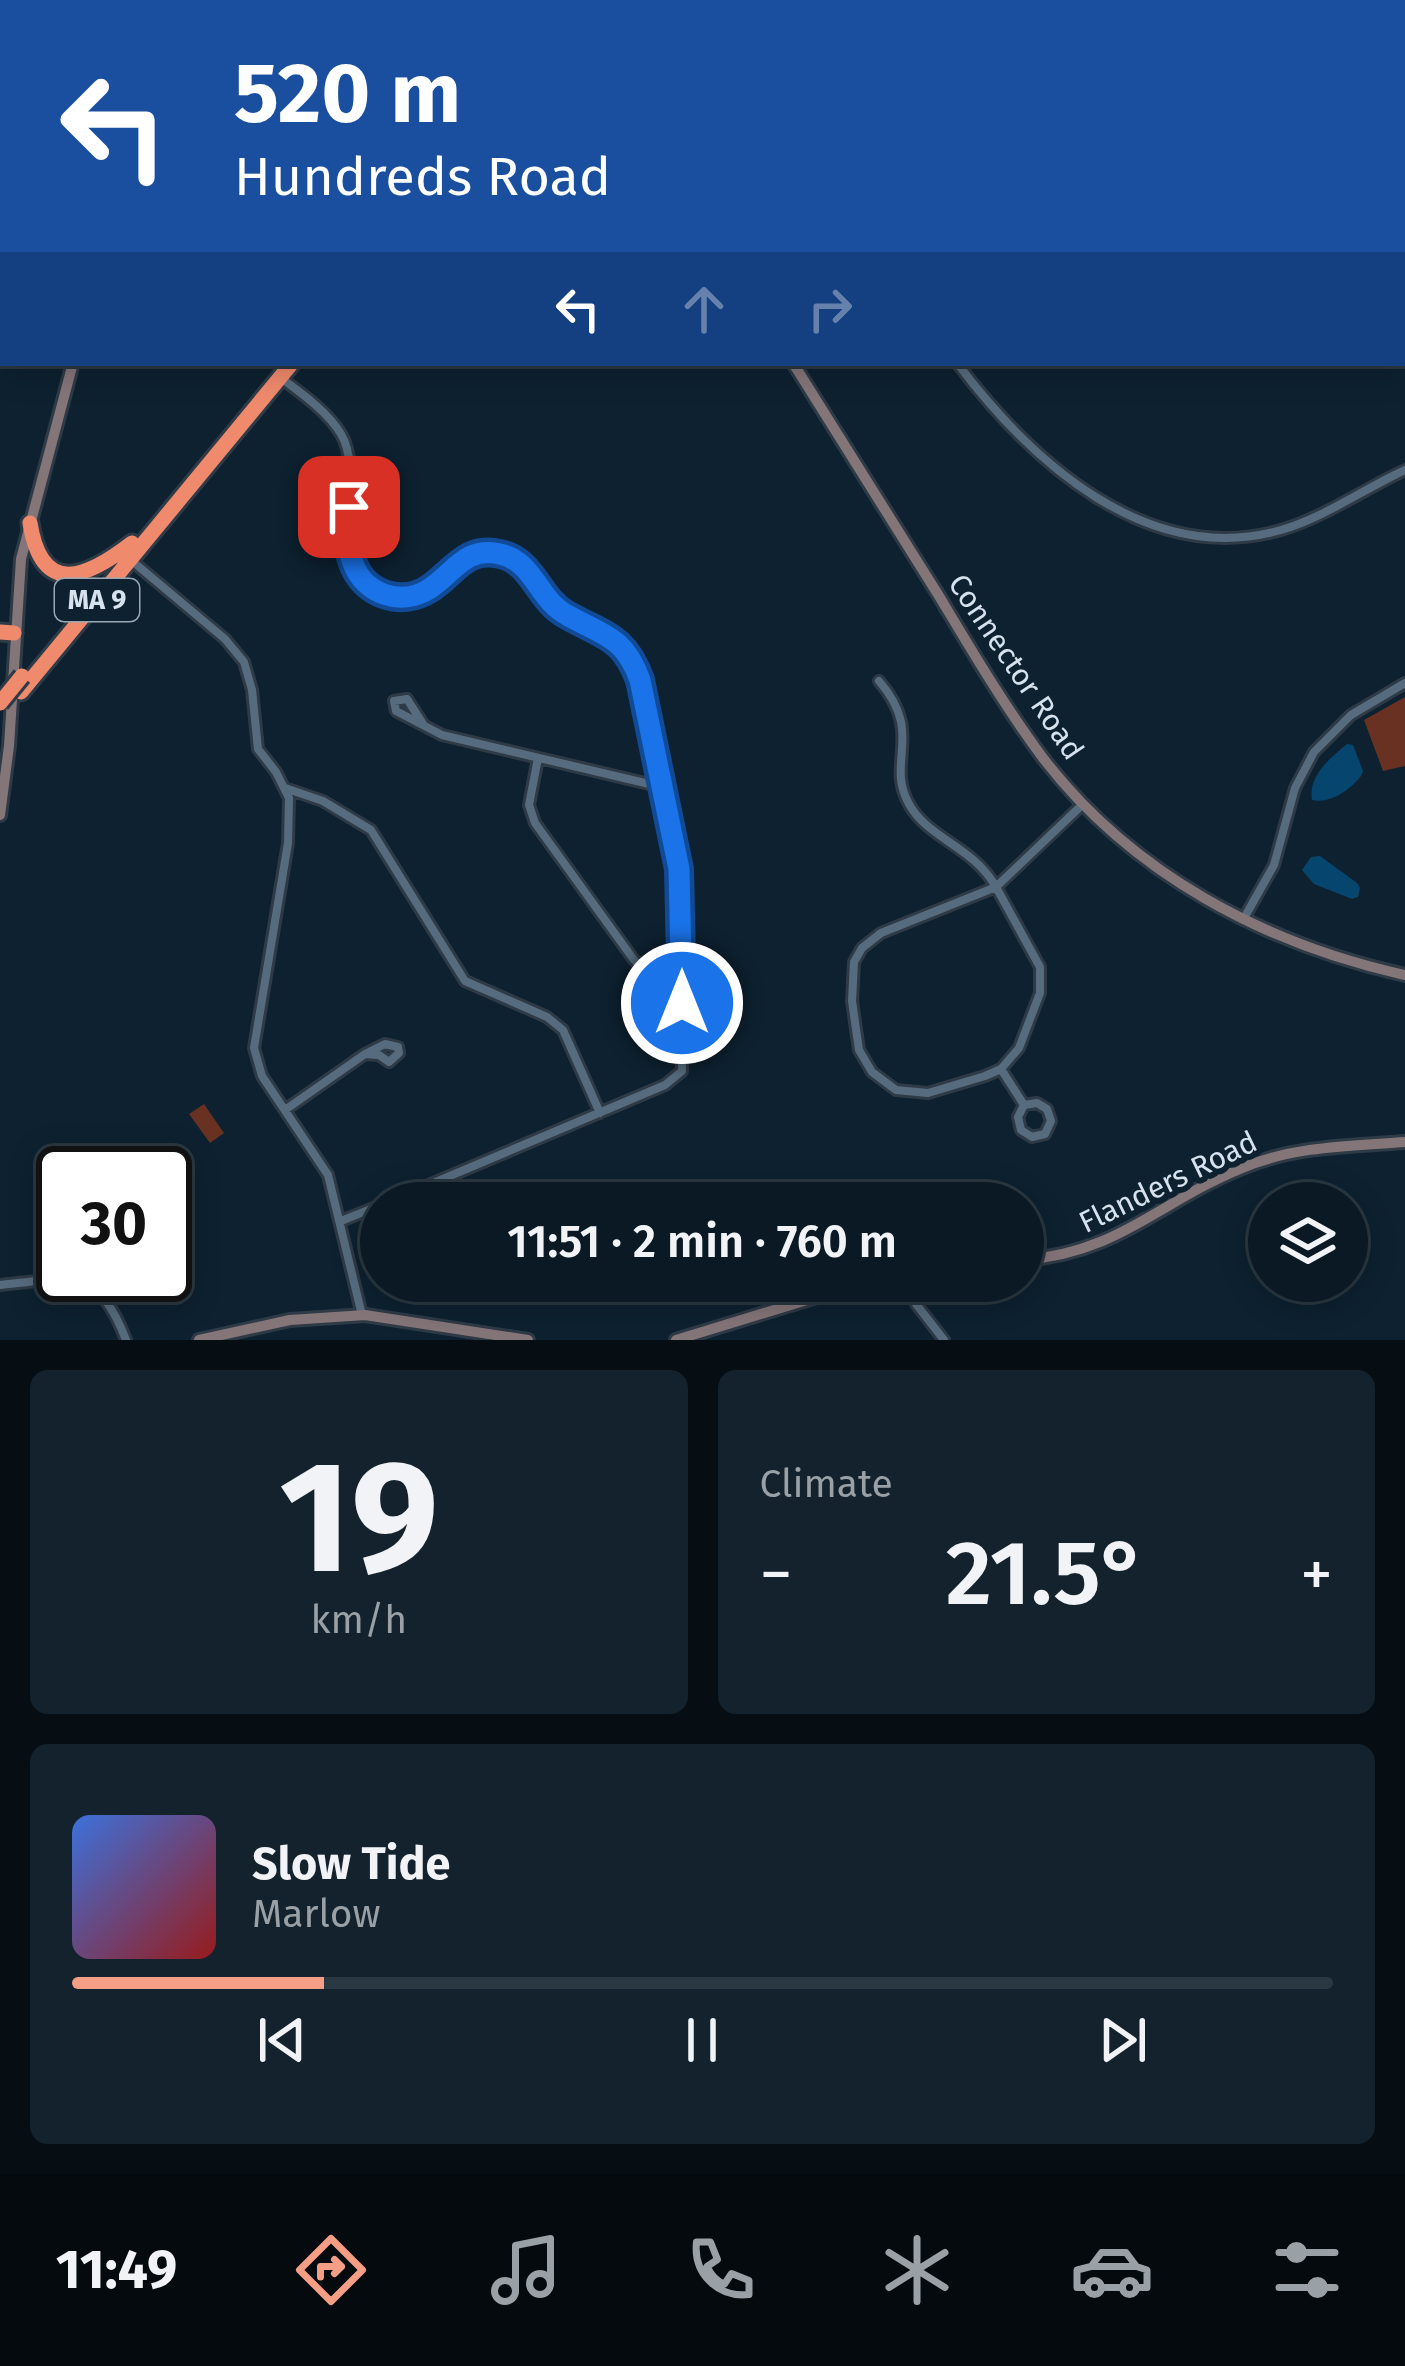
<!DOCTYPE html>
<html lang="en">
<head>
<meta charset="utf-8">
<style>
  body { margin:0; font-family:"Fira Sans",sans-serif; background:#13222c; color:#f1f3f6; height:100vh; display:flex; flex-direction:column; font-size:45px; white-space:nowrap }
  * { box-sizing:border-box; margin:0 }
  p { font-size:39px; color:#99a0a6 }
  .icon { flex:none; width:66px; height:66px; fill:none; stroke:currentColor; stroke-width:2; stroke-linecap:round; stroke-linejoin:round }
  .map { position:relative; height:1340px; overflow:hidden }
  .drawer { display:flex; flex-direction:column; gap:30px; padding:30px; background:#060e14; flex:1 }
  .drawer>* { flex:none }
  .top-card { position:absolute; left:0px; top:0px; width:1407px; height:366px; box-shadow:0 6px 30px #0003,0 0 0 3px #2a3841; background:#1a4fa0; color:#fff; overflow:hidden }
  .buttons { position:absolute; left:1248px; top:1182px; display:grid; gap:24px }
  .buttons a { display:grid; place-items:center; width:120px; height:120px; border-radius:50%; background:#0a1924; box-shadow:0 6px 30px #0003,0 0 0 3px #2a3841; font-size:60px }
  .speed { position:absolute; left:36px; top:1146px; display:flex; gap:24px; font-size:60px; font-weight:700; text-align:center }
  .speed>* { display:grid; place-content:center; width:156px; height:156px; border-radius:50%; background:#0a1924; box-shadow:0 6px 30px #0003,0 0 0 3px #2a3841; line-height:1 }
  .speed .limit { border:6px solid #111; border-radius:18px; background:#fff; color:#111 }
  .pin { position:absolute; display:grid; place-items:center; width:102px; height:102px; color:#fff; margin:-51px; border-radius:24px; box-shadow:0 6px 18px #0006 }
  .me { position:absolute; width:132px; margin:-66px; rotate:0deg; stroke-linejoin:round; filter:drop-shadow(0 0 9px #0008) }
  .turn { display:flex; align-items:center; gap:42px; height:252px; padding:0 36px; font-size:54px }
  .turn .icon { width:156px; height:156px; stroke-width:2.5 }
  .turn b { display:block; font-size:84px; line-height:102px }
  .lanes { display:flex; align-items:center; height:114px; padding:0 36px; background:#0003; justify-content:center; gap:60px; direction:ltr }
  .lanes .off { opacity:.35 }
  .big { font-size:90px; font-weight:600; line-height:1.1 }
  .drawer .tile { flex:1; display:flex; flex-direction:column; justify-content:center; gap:18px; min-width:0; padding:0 42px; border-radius:18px; background:#13222c }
  .drawer .dial { align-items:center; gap:0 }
  .dial b { font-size:156px; line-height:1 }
  .song { display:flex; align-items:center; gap:36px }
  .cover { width:144px; height:144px; border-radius:18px; background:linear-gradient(135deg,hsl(220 70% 55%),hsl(0 70% 35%)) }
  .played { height:12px; border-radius:6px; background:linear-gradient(90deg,#f49e86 20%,#2a3841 20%) }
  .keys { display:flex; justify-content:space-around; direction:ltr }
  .heat { display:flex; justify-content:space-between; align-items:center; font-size:66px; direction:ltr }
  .drawer .tiles { flex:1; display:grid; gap:30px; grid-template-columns:1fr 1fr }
  .tile:last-child { grid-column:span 2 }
  .trip { position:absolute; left:360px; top:1182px; width:684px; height:120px; border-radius:60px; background:#0a1924; box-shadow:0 6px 30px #0003,0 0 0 3px #2a3841; font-weight:600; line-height:120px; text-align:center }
  .tab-bar { display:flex; height:192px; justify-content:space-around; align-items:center; background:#040a0e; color:#99a0a6 }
  .tab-bar .icon { width:84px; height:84px }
  .tab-bar .current { color:#f49e86 }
  .tab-bar b { font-size:54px; color:#f1f3f6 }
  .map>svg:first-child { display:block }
</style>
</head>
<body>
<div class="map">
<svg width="1405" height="1340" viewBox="0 0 1405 1340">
  <rect width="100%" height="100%" fill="#0d2130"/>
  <!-- green -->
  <path fill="#683122" d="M1405 697V766L1383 771 1364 720Z
    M204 1104 224 1133 210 1143 189 1114Z"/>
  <!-- water -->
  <path fill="#06466e" d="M1347 744 1353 745 1363 771 1361 776C1350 790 1330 804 1312 800 1308 776 1330 758 1347 744Z
    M1320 856 1357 883 1360 888 1358 897 1352 899 1314 884 1302 870 1311 857Z"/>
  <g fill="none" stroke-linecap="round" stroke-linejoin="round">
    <defs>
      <path id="street" d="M330 0 338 3
        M574 0 578 3
        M941 0 945 3
        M520 3 525 0
        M931 3 934 0
        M0 53 3 56
        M957 363C1031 461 1147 568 1281 530 1325 517 1364 489 1405 470
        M281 378C301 393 328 412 341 434 367 478 323 554 372 588 424 625 449 543 501 554 531 561 535 592 557 609 577 624 603 626 620 644 643 669 646 706 652 737 662 784 676 832 680 880 686 943 681 1008 682 1071L665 1085 386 1203
        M132 561 225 639 244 662 252 690 258 749 276 772 289 798 288 843 254 1048 262 1076 328 1175 362 1315
        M879 681C925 734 885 762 909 804 928 839 973 846 996 887L881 933 862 948 854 962 852 1001 859 1050 872 1072 896 1090 928 1093 985 1076 1001 1069 1019 1048 1040 993V967L996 887 1083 804
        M423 724 407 699 394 701 396 711 442 735 662 787
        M538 758 529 805 535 823 634 960 646 970 682 976
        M285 788 323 801 371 830 465 981 547 1017 563 1030 600 1113
        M1243 920 1274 865 1295 788 1314 752 1351 715 1405 683
        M1001 1069 1024 1105 1018 1117 1021 1130 1032 1137 1045 1134 1051 1121 1047 1109 1037 1103 1024 1105
        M285 1110 365 1054 379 1055 389 1062 399 1053 398 1047 385 1044 365 1054
        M341 1221 381 1205
        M906 1281 916 1304 944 1340
        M0 1285C69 1278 98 1266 126 1340"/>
      <path id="secondary" d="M175 3 177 0
        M587 3 588 0
        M793 363C842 441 890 519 939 596 972 651 1005 707 1043 758 1132 874 1265 944 1405 975
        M0 815 9 746 21 559 73 363
        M1023 1260C1119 1253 1160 1201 1242 1168 1294 1146 1350 1146 1405 1142
        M199 1340 290 1320 365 1315 528 1340
        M676 1340 869 1281"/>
      <path id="highway" d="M714 3 718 0
        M729 3 734 0
        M748 3 753 0
        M827 3 828 0
        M30 523C42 599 88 577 132 543
        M0 632 14 633
        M21 692 292 363"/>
    </defs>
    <!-- street casing -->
    <use href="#street" stroke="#2f3a47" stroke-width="14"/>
    <!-- secondary casing -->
    <use href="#secondary" stroke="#2f3a47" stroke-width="16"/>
    <!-- highway casing -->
    <use href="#highway" stroke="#2f3a47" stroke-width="21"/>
    <!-- street -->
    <use href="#street" stroke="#566c7e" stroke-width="8"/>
    <!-- secondary -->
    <use href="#secondary" stroke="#847579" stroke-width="10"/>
    <!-- highway -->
    <use href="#highway" stroke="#f08a6d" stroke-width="15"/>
    <defs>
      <path id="highway-bridge" d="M0 703 22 676"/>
    </defs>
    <!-- highway-bridge casing -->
    <use href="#highway-bridge" stroke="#2f3a47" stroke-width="21" stroke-linecap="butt"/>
    <!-- highway-bridge -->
    <use href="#highway-bridge" stroke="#f08a6d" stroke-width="15"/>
  </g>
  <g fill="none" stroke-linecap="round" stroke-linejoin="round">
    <defs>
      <path id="route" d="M349 507C349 525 346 546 353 563 364 594 401 607 429 589 454 573 465 546 500 554 534 561 538 600 567 615 604 636 624 636 640 680L679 869 682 1003"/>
    </defs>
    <!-- route casing -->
    <use href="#route" stroke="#114b97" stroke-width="30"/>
    <!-- route -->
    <use href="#route" stroke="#1a73e8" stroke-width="21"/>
  </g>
  <g text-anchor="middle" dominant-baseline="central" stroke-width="12" stroke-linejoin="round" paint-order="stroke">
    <!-- shield labels -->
    <rect fill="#0d2130" stroke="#9aa8b4" stroke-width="3" x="55" y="579" width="84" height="42" rx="9"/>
    <g font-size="27" font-weight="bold" fill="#d6e2ed">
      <text x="97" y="600">MA 9</text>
    </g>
    <!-- street labels -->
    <g font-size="30" fill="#d6e2ed" stroke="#0d2130">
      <text transform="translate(1016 667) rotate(56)">Connector Road</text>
      <text transform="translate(1168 1182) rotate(-26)">Flanders Road</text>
    </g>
  </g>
</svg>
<div class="buttons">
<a><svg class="icon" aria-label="layers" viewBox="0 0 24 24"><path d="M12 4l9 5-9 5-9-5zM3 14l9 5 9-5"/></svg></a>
</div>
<div class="speed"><div class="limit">30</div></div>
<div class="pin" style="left:349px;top:507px;background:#d93025"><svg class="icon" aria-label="arrive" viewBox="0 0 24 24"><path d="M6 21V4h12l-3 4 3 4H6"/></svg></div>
<svg class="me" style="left:682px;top:1003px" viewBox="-20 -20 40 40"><circle r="17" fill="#1a73e8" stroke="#fff" stroke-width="3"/><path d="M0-11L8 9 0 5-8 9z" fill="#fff"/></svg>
<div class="trip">11:51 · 2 min · 760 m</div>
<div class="top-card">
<div class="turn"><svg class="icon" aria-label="left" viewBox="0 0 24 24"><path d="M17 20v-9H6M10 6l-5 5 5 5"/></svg><div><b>520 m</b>Hundreds Road</div></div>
<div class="lanes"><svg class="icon" aria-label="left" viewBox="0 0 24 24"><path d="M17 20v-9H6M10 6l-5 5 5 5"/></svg><svg class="icon off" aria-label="ahead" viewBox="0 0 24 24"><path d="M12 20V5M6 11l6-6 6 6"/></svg><svg class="icon off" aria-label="right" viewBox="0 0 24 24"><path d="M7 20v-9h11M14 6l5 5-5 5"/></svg></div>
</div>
</div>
<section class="drawer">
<div class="tiles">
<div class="tile dial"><b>19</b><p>km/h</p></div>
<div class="tile"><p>Climate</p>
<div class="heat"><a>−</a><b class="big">21.5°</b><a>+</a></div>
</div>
<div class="tile">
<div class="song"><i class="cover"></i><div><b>Slow Tide</b><p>Marlow</p></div></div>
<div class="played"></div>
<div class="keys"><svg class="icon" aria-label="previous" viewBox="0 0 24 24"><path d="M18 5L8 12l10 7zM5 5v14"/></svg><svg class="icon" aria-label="pause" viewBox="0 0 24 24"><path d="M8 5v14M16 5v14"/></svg><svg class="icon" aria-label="next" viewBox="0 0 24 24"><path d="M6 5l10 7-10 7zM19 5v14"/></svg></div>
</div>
</div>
</section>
<nav class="tab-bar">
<b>11:49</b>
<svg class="icon current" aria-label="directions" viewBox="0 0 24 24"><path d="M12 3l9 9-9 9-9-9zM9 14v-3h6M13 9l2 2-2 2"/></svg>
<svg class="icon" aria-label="music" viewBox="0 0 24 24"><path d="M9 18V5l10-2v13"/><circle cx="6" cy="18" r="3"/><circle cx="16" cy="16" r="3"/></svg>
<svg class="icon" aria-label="phone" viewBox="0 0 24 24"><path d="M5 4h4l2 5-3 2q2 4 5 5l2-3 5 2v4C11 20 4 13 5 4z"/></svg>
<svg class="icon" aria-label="climate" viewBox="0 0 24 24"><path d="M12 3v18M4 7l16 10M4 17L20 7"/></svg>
<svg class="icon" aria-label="car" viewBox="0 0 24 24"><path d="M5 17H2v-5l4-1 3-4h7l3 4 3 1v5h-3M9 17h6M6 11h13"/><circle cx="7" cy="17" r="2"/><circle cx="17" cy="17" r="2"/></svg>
<svg class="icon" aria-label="filters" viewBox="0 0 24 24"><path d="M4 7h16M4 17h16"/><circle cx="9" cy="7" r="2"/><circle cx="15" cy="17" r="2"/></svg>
</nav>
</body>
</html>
